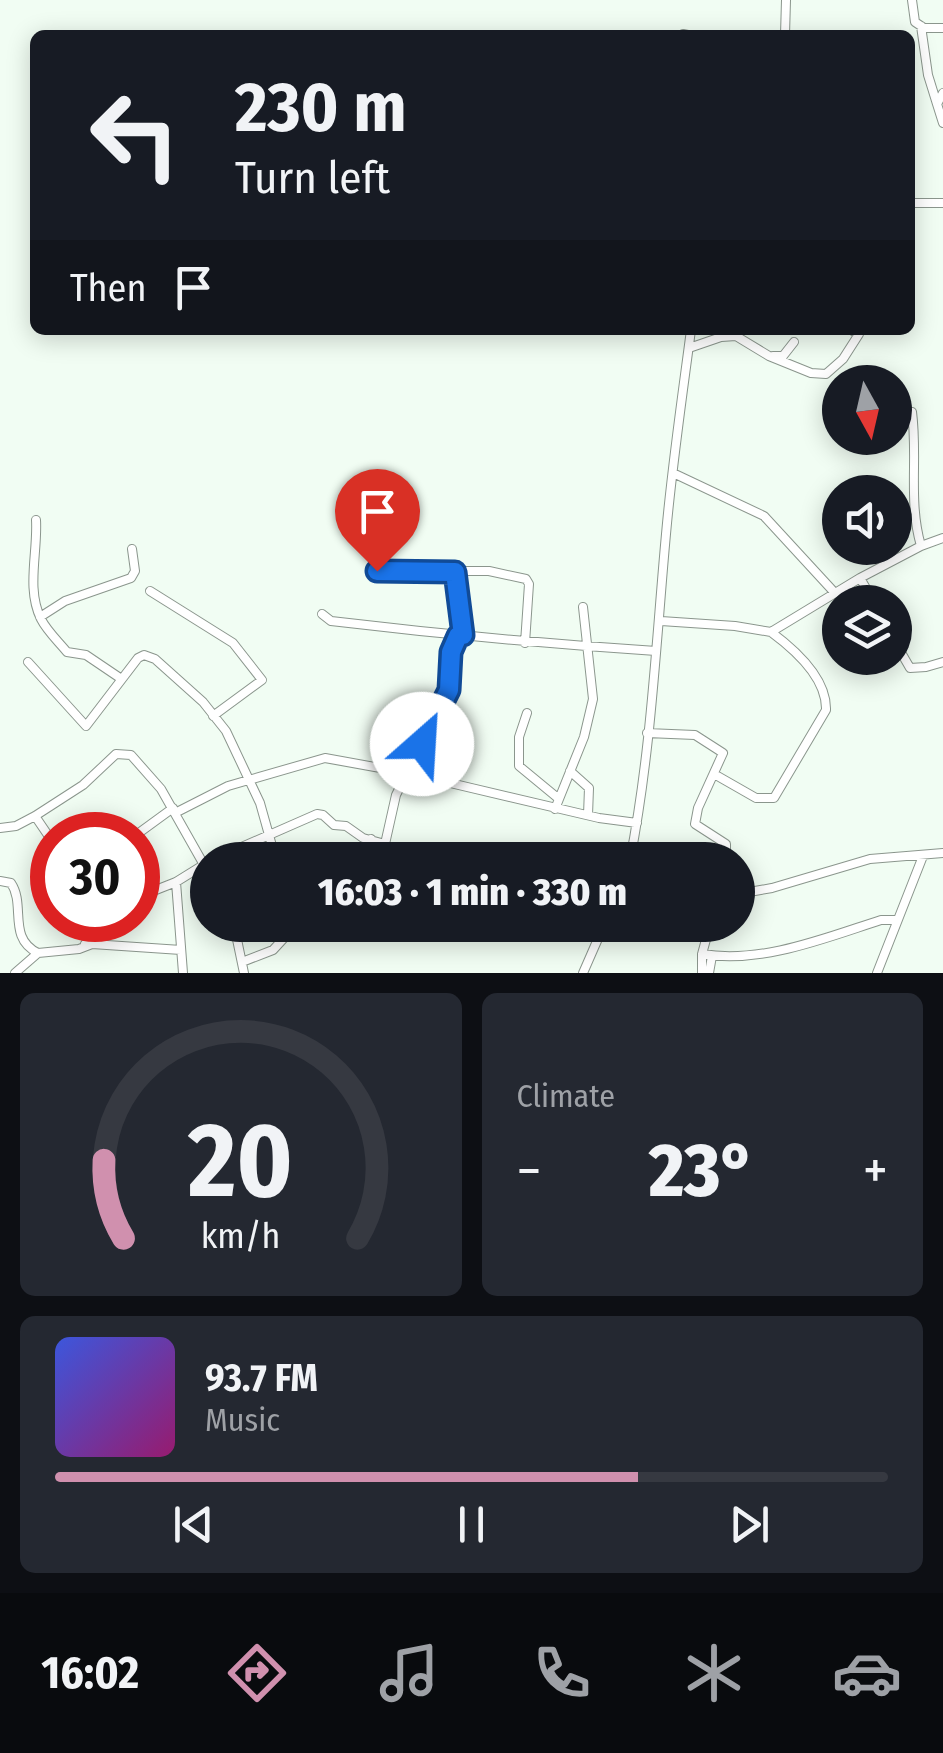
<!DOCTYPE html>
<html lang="en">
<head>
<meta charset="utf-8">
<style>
  body { margin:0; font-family:"Fira Sans Condensed",sans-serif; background:#242831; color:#f1f3f6; height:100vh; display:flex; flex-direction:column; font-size:38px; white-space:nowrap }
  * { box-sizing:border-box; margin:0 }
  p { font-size:32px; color:#9ea1a6 }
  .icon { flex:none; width:55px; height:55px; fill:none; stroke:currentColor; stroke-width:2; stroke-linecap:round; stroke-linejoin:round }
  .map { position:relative; height:973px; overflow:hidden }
  .panel { display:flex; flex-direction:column; gap:20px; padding:20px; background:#0d0f14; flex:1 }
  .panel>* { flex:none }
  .banner { position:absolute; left:30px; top:30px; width:885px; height:305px; border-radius:15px; box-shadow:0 5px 25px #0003; background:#171b24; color:#f1f3f6; overflow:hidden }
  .needle { width:65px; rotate:172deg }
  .controls { position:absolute; left:822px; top:365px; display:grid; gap:20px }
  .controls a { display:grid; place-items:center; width:90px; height:90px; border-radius:50%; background:#171b24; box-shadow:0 5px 25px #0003; font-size:50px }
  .speed { position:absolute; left:30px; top:812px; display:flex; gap:20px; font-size:50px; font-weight:700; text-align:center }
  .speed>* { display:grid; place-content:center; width:130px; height:130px; border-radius:50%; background:#171b24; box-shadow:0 5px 25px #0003; line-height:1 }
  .speed .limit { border:15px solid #d22; background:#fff; color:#111 }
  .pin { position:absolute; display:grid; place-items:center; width:85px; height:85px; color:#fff; margin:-102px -42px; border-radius:50% 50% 50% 0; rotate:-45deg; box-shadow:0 0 10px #0007 }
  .pin .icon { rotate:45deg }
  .me { position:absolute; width:110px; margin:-55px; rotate:26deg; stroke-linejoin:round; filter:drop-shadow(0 0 8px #0008) }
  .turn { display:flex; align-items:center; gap:35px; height:210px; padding:0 40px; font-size:45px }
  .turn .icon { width:130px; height:130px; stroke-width:2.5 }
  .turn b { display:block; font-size:70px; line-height:85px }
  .then { display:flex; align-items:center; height:95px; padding:0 40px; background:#0003; gap:20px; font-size:38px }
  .big { font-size:75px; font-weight:800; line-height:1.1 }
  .panel .tile { flex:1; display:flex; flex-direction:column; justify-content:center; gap:15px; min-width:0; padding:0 35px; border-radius:15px; background:#242831 }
  .panel .dial { align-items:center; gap:0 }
  .dial svg { height:260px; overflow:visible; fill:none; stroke:#363941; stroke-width:7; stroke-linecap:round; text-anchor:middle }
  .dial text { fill:#f1f3f6; stroke:none }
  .song { display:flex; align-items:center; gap:30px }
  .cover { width:120px; height:120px; border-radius:15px; background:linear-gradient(135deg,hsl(230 70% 55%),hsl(320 70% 35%)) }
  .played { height:10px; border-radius:5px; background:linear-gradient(90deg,#d090ae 70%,#363941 70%) }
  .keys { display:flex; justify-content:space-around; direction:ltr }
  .heat { display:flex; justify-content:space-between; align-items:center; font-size:55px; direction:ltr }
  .panel .tiles { flex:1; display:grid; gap:20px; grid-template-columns:1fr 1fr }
  .tile:last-child { grid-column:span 2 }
  .trip { position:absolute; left:190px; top:842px; width:565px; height:100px; border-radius:50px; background:#171b24; box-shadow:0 5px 25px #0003; font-weight:800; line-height:100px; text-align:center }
  .tabs { display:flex; height:160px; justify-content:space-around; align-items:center; background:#090b0e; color:#9ea1a6 }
  .tabs .icon { width:70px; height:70px }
  .tabs .selected { color:#d090ae }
  .tabs b { font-size:45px; color:#f1f3f6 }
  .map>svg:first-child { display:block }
</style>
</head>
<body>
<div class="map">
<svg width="943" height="973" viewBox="0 0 943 973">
  <rect width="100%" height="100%" fill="#f1fdf3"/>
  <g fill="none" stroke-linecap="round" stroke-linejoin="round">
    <defs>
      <path id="minor" d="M912 0 915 22 924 28H943
        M921 26 928 75 937 104
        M683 34 688 35
        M785 35 786 0
        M943 93 937 104 943 123
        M910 203H943
        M689 348 721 337 736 336 769 356 811 373 826 374 843 359 859 334 851 330
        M773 356H783L794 342
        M912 412C918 458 908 501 921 546
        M673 473 764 516 834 592
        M36 520C38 552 26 589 41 619 47 631 58 641 67 652L86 655 120 678
        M377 571H489L526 579 529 584 525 643
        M860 578 874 602
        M150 591 233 643 262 680 213 716
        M322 614 331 621C439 634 547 644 656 651
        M40 617 65 601 131 578 135 571 132 549
        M661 621 735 626 771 632 860 578 921 546 943 538
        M895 642 910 668 926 667 943 662
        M28 662 86 726 138 658 144 655 155 659 203 702 226 731 260 803 276 860
        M527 713 519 737V766L559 799
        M647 733 695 735 723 753 698 808 695 824 726 844V860
        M570 771 589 788 588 815
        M714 774 756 798H774L826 710C827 678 794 649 771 632
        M555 809 584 737 593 699 583 607
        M175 813 228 786 325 758 408 773 599 818 637 823
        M35 816 52 841
        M0 828 16 826 35 816 83 785 116 754 131 755 161 789 208 872
        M136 835 173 808
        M385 844 396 795 449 690 451 652 458 636 463 635 455 572
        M212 860 317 814 323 815 334 825 346 826 363 838 385 844 415 860
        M363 860 371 839
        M630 860C651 753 656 643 666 534 672 466 682 398 691 330
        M0 881 11 883C26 905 7 938 38 953
        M176 882 183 973
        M738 894 772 888 870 859 943 853
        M138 897 176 882 205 864
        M234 925 244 973
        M85 944 111 920
        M702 954C762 964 825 938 881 920H897
        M242 962 273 950 296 925
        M15 973 38 953 79 949 92 944 181 950
        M583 973 604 925
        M702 973V954L710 925
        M709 973 712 956
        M877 973 923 856"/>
    </defs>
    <!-- minor casing -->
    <use href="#minor" stroke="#8b968d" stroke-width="10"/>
    <!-- minor -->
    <use href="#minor" stroke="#fff" stroke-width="8"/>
  </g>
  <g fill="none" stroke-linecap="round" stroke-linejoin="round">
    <defs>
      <path id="route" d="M377 571 455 572 463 635 458 636 451 652 449 690 422 744"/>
    </defs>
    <!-- route casing -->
    <use href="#route" stroke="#114b97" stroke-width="25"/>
    <!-- route -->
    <use href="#route" stroke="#1a73e8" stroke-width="18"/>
  </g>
</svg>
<div class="controls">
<a><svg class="needle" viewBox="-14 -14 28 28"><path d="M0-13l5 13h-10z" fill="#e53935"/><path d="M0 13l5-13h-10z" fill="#9ea1a6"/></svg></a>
<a><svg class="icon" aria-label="sound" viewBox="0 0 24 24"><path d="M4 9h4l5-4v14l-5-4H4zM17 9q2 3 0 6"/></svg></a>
<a><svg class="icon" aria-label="layers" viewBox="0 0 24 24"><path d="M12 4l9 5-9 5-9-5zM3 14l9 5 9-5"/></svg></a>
</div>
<div class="speed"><div class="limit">30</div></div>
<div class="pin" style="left:377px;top:571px;background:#d93025"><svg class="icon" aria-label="arrive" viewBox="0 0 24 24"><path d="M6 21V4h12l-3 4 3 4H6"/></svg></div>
<svg class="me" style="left:422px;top:744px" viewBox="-20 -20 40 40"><circle r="19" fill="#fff"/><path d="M0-13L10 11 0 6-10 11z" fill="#1a73e8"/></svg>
<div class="trip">16:03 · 1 min · 330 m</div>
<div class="banner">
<div class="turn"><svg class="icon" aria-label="left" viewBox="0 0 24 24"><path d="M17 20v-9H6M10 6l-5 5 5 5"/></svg><div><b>230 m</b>Turn left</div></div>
<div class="then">Then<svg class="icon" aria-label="arrive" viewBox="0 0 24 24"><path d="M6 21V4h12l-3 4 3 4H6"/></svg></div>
</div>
</div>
<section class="panel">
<div class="tiles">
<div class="tile dial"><svg viewBox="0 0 100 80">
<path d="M14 69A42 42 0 1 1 86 69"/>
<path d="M14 69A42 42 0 0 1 8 45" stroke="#d090ae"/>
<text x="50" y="56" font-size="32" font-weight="700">20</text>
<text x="50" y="72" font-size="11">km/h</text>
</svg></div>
<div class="tile"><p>Climate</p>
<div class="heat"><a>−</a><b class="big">23°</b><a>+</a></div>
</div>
<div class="tile">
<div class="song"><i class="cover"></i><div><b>93.7 FM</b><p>Music</p></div></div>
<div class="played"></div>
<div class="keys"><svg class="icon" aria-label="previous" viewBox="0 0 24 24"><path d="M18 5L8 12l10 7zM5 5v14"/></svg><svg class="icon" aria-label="pause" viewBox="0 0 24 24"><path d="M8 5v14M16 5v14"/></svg><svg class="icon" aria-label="next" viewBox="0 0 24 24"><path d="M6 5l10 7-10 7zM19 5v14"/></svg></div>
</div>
</div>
</section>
<nav class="tabs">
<b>16:02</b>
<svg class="icon selected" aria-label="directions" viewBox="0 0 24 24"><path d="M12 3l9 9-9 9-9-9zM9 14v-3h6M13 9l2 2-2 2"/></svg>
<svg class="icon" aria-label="music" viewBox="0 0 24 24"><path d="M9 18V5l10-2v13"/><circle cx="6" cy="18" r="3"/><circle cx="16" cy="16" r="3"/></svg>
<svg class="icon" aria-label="phone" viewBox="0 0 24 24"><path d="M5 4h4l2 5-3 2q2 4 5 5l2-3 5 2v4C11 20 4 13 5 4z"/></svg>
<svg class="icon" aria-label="climate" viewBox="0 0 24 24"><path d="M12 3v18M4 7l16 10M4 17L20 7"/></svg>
<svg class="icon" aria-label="car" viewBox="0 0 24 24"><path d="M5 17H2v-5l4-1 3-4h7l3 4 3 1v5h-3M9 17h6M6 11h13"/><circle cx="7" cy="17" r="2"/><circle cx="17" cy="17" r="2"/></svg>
</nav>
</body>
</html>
